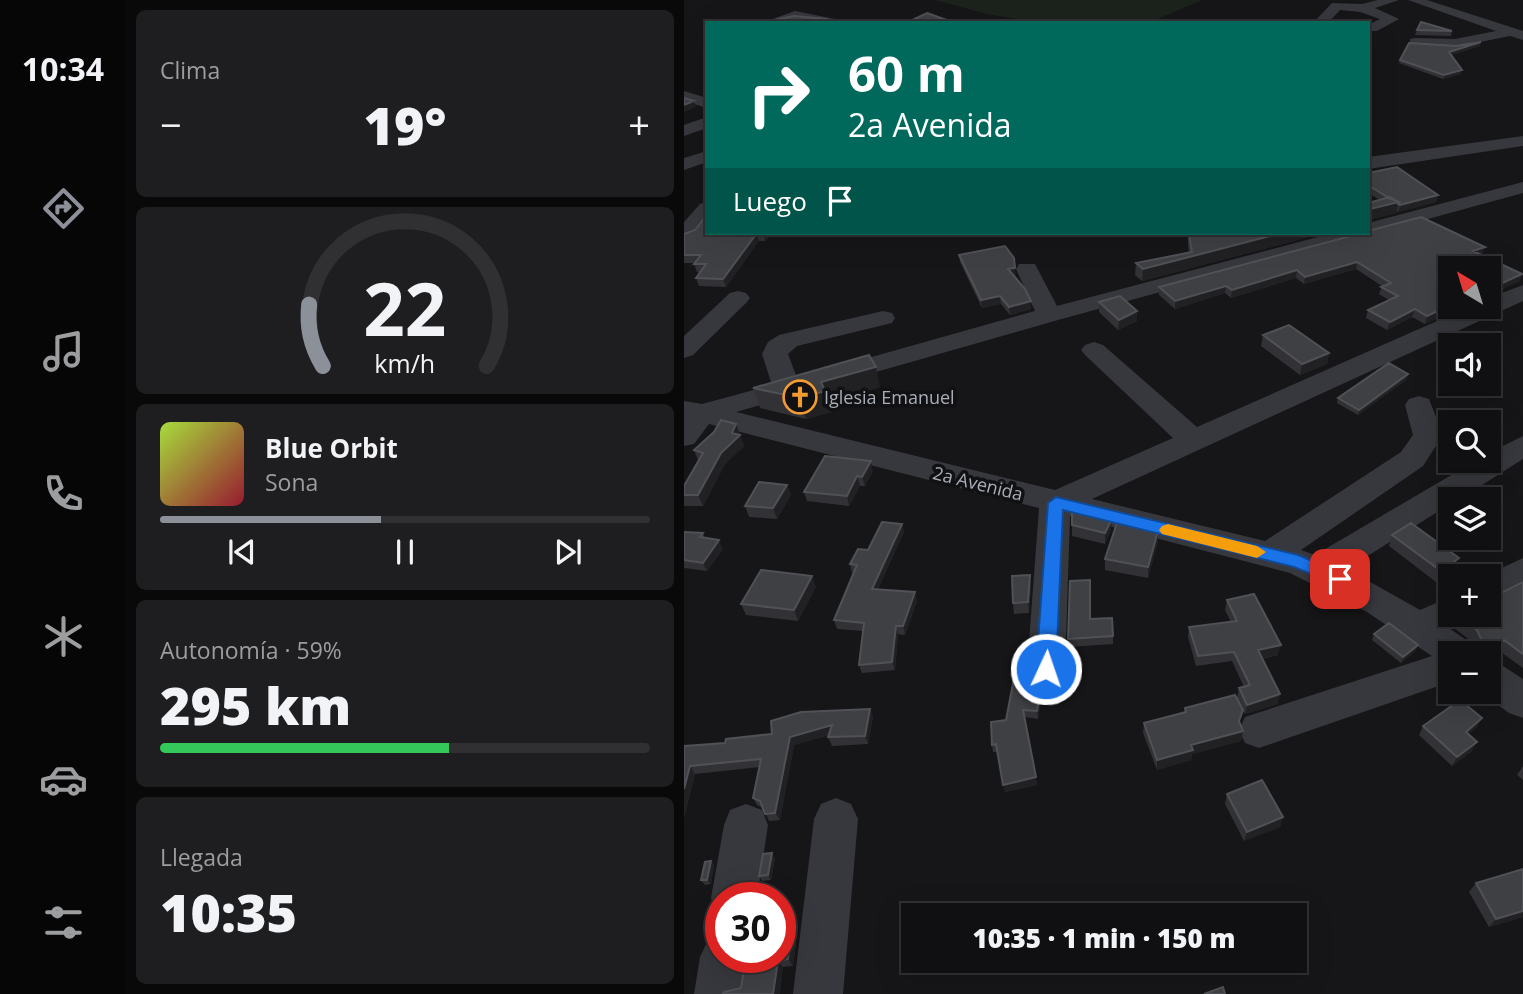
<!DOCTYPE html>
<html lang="es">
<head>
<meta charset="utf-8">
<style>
  body { margin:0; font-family:"Open Sans",sans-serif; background:#1e1e20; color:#f1f3f6; height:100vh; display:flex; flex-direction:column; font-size:26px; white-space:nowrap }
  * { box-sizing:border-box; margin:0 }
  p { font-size:23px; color:#9c9d9f }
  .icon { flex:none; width:38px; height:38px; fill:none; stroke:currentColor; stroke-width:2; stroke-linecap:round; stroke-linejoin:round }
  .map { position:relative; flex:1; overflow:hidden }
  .sheet { display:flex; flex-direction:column; gap:10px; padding:10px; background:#09090a; width:558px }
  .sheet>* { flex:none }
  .banner { position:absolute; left:21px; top:21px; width:665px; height:214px; border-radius:0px; box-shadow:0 7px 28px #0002,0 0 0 2px #303032; background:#00695c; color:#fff; overflow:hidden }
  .needle { width:46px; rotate:322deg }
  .fabs { position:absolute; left:754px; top:256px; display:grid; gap:14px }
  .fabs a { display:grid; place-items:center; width:63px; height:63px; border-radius:0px; background:#101012; box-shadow:0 7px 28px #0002,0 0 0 2px #303032; font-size:35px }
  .speed { position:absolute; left:21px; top:882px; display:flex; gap:14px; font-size:35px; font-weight:700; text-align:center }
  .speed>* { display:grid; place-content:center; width:91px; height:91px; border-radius:50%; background:#101012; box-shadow:0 7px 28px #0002,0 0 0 2px #303032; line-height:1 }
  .speed .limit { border:10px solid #d22; background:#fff; color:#111 }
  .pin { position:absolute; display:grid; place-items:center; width:60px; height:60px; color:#fff; margin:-30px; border-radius:14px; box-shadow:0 4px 10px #0006 }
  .me { position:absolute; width:77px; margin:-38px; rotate:3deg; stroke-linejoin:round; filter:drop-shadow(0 0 5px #0008) }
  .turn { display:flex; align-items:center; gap:24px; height:147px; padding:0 28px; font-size:32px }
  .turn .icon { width:91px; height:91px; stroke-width:2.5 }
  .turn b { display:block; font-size:49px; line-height:60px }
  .then { display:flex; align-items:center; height:66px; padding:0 28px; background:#0003; gap:14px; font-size:26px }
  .big { font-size:52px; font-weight:800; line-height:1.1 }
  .sheet .widget { flex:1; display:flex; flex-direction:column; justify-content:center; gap:10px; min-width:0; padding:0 24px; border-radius:10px; background:#1e1e20 }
  .sheet .dial { align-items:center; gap:0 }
  .dial svg { height:182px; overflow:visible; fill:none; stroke:#303032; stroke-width:7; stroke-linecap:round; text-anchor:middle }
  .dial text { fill:#f1f3f6; stroke:none }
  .song { display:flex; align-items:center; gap:21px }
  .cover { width:84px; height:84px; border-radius:10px; background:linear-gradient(135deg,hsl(80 70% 55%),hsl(350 70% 35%)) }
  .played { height:7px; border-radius:4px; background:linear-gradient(90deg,#8c9099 45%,#303032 45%) }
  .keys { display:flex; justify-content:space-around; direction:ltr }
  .heat { display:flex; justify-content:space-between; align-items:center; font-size:38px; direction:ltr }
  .charge { height:10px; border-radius:5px; background:linear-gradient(90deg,#34c759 59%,#303032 0) }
  .trip { position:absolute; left:217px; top:903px; width:406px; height:70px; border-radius:0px; background:#101012; box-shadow:0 7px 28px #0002,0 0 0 2px #303032; font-weight:800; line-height:70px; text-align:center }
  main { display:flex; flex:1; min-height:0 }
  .tab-bar { display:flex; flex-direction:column; width:126px; justify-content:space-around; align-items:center; background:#060607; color:#9c9d9f }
  .tab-bar .icon { width:49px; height:49px }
  .tab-bar .on { color:#8c9099 }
  .tab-bar b { font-size:32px; color:#f1f3f6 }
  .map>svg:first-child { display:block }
</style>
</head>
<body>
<main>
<nav class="tab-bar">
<b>10:34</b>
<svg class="icon on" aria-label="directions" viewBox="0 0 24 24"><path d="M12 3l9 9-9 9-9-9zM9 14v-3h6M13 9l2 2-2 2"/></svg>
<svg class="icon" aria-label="music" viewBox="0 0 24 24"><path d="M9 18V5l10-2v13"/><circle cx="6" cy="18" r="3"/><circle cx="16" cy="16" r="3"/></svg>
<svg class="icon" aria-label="phone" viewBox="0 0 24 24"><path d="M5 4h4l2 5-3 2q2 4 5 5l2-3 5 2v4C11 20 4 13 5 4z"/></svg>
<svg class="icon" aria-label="climate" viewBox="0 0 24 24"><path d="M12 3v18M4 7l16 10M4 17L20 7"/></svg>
<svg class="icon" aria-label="car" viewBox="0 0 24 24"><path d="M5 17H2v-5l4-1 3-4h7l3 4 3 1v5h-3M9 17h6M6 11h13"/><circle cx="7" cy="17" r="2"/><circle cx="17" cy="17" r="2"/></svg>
<svg class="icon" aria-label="filters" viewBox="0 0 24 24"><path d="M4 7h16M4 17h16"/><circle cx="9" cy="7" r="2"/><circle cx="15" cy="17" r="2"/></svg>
</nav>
<section class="sheet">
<div class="widget"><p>Clima</p>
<div class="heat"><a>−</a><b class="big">19°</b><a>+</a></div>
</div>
<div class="widget dial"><svg viewBox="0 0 100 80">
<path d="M14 69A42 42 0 1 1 86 69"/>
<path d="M14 69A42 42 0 0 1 8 42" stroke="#8c9099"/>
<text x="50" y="56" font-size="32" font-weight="700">22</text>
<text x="50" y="72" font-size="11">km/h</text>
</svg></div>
<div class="widget">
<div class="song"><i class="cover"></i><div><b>Blue Orbit</b><p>Sona</p></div></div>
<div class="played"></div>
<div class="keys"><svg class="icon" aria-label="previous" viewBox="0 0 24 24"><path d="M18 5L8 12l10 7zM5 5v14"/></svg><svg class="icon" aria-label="pause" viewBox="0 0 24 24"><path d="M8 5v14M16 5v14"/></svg><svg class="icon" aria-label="next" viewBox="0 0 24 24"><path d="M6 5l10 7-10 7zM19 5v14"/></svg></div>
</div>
<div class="widget"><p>Autonomía · 59%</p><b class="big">295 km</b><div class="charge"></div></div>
<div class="widget"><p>Llegada</p><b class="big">10:35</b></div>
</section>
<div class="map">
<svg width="839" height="994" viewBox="0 0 839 994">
  <rect width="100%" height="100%" fill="#161618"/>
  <!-- green -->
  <path fill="#1c231c" d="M251 0H518L464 23H359L303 14Z"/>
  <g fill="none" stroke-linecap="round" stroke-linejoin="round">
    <!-- minor -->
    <path fill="#37383d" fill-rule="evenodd" d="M694 0H715L691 8 715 19 693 31H684V25L696 19 676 12 656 10 644 23H629L648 3 678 4Z
      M724 0H743L839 31V40L826 36 771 47 726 45V39L731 38 771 39 812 31Z
      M111 11 156 20 158 23H130L111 19 99 23H77Z
      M0 91 23 98V108L0 101Z
      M23 117V128L0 136V125Z
      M839 136V146L684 169V157Z
      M23 151V162L0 170V158Z
      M839 182V193L374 320 52 412 371 490 489 438 401 355 397 350 401 345 410 342 419 345 513 427 787 306H805V298L839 285V301L408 499 581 541 717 452 729 435 721 405 725 399 735 396 745 399 759 435 739 466 617 550 631 555 793 460H805V453L839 436V459L776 499H766V504L663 569 736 610 766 597V614H782L779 621 765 628 785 642 791 653H766V682L575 748 561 743 555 730 561 717 748 656 683 612 606 573 386 516 381 669 375 680 362 685 349 680 343 669 355 508 25 424 10 444 0 446V401L18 404 88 385 78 354 84 342 95 335 199 311 208 313 211 318 208 323 113 346 104 354 113 378 351 311 332 269 335 264H351L373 306 649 233H684V223Z
      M23 202C23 219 20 238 0 242V222L16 204Z
      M54 291 62 293 66 298 62 303 9 355 0 358V336L46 293Z
      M839 558V587L805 604V576H801Z
      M805 661 819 666 839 679V718L825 713 795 691H805Z
      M152 798 167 804 174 819 159 994H109L130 819 137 804Z
      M62 804 78 810 84 825 73 898H37V916L33 915 27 898 40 825 46 810Z
      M37 934V957H66L60 994H10L16 957 24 940Z"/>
  </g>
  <!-- wall -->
  <path fill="#323236" d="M733 30 768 31 767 36 731 35Z
    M772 46H796L767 55 777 74 759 79 715 63 716 60Z
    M684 173 754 195 752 202 714 212 713 211 712 213 684 220V203L696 200 684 193Z
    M89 233 81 241H75L42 287 15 286 12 278 16 273 13 272 10 264 11 263H0V234Z
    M501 233H640L458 281 451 275 452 263 505 253 504 247V237Z
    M678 233 801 247 798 255H797L838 274 835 282 805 268 766 306H780L741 324 728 317 703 330 682 318 684 310 705 300 695 294 698 286 672 269 620 284 612 278 547 298 541 293 491 309 475 295V287Z
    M275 255 332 276H330L347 301V309L326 315 317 304 298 308 276 262Z
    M415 302 453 321 434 330 415 312Z
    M579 335 645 353 643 364 616 375 577 346Z
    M724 374 722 380 674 415 653 403 654 398Z
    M196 387 144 402 147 412 122 419 76 408 69 388Z
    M52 424 60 446 41 464 19 506H0V486L14 460 10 450Z
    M189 471 181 486H176L165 506 123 501 120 492Z
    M103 485 107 495 93 519 65 517 61 506Z
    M218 524 220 532 194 589 233 601 221 635 214 634 211 670 178 673 175 665 179 631 153 629 150 620 170 573H168L166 564Z
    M388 525 427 529 421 544 388 536Z
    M0 532 19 533 21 538 39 549 23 571 1 568 0 569Z
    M708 535 770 569 752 582 705 546Z
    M474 541 464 578 421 570V559Z
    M839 582V668L814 650 805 657V653H786L790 646 787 641 770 628 775 618 811 596Z
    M347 585 345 613 330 614 329 603Z
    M132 587 114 621 62 615 57 604Z
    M543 600 594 655 578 659 594 704 561 714 553 698 555 688 560 687 548 661 512 666 504 637 505 627 547 622 541 610Z
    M406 619 429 636V644L384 647V639Z
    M690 634 732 650 717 663 688 640Z
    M335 690 357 692V699L354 719 341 717 353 785 321 792 314 752H309L308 745 322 720Z
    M501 708 556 723 559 731 557 741 508 754 507 760 473 770 459 733 460 723 500 712Z
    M186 709 189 717 184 744 148 746 144 737 145 735 110 745 96 820 85 821 79 808 73 805 69 798 76 767 11 774 0 818V746L41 743 88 734Z
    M739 726 793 727 785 734 788 751 768 766 735 735Z
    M839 766V780L833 775Z
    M543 794 599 817 596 827 560 841 541 804Z
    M91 858 87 880 78 881 75 876Z
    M27 861 30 865 27 884 21 885 17 880Z
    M839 869V917L805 927 785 892 792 883Z
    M112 943 109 966 99 967 57 988Z"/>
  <!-- shaded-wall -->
  <path fill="#212124" d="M797 42 796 46 764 56 765 52Z
    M778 70 777 74 759 79 760 75Z
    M10 101 12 107 0 112V105Z
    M754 195 752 202 714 212 716 205Z
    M715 202 712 213 684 220 686 209Z
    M73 233 75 241 42 287 39 279Z
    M79 233H89L81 241Z
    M598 233H640L458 281 459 269Z
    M801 247 798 255 786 259 789 251Z
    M673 262 672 269 620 284 621 277Z
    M331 268 332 276 325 277 324 269Z
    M613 270 612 278 547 298 548 290Z
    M838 274 835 282 805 295 807 288Z
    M542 286 541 293 491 309V301Z
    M316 296 317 304 298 308 297 300Z
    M347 301V309L326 315 325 307Z
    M766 305 780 306 741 324 743 316Z
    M731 309 728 317 703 330 706 322Z
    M453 311V321L434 330 435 320Z
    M645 353 643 364 616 375 618 364Z
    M192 367 196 387 144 402 147 412 122 419 116 398 137 382Z
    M724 374 722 380 674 415 675 410Z
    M52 424 60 446 41 464 19 506 14 495Z
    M187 461 189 471 181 486 178 477Z
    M173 476 176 486 165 506 163 496Z
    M103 485 107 495 93 519 89 508Z
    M428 519 427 529 421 544V533Z
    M218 524 220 532 190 597 188 589Z
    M474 531V541L464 578V567Z
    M35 540 39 549 23 571 19 563Z
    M775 558 770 569 752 582 757 571Z
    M346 575 347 585 345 613 344 602Z
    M128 576 132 587 114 621 110 610Z
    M231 592 233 601 221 635 219 626Z
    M212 626 214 634 211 670 208 662Z
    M820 640 814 650 805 657V653H802Z
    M597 645 594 655 572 660 574 650Z
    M734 645 732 650 717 663 719 657Z
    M357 692V699L354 719 353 711Z
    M596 694 594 704 561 714 563 705Z
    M186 709 189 717 184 744 181 736Z
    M798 718 793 727 777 741 782 732Z
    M148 725 151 733 110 745 96 820 91 813 106 737Z
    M559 731 557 741 508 754 507 760 473 770V760L507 745Z
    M793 742 788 751 768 766 773 757Z
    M6 766 11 774 0 818V789Z
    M352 777 353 785 321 792 319 785Z
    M599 817 596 827 560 841 563 832Z
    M88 853 91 858 87 880 84 875Z
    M27 861 30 865 27 884 23 880Z
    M839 911V917L805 927 812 919Z
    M107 936 112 943 109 966 104 959Z
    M94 961 99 967 96 994H89Z"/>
  <!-- building -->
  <path fill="#3f4044" stroke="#4f5156" stroke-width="2" d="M243 13 271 23H222Z
    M110 16 141 19 132 23H76Z
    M737 22 768 31 733 30Z
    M797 42 765 52 778 70 760 75 716 60 725 43 772 46Z
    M0 98 10 101 0 105Z
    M713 167 754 195 716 205 714 204 715 202 705 198 684 185V173Z
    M706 197 715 202 686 209 684 218V203Z
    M23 215V233H79H73L39 279 12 278 22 264H10L17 255H0V234L11 230Z
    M737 217 801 247 789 251 838 274 807 288 805 292V268H766V305L743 316 731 309 706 322 684 310 714 296 697 287 707 283 673 262 621 277 613 270 548 290 542 286 491 301 475 287 678 233H684V231Z
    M512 233H598L459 269 452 263 508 252 505 235 513 234Z
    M321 246 330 258 331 268 324 269 341 289 347 301 325 307 316 296 297 300 275 255Z
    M436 296 453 311 435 320 415 302Z
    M605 325 645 353 618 364 579 335Z
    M185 355 192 367 137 382 141 391 116 398 69 388Z
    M705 363 724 374 675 410 654 398Z
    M37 420 52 424 48 433 56 435 37 453 14 495H0V486L19 453 10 450 30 432Z
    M141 456 187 461 178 477 173 476 163 496 120 492Z
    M75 482 103 485 89 508 61 506Z
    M388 509 428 519 421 533 388 525Z
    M198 522 218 524 188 589 231 592 219 626H212L208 662 175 665 180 623 150 620 173 565 166 564 174 549 184 550Z
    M433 523 474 531 464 567 421 559Z
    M727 523 775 558 757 571 708 535Z
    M0 532 19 533 16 537 35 540 19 563 0 560Z
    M77 570 128 576 110 610 57 604Z
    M346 575 344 602 329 603 328 576Z
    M406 580V619L428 618 429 636 384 639 386 581Z
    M839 582V654L820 640 802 653H799L790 645 799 643 793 630 775 618 782 614H805V594L811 596Z
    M570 594 597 645 574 650 596 694 563 705 555 688 566 685 550 652 514 656 505 627 553 621 543 600Z
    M705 623 734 645 719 657 690 634Z
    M331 673 335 690 357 692 353 711 339 710 352 777 319 785 312 744 308 745 307 722 322 720Z
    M551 695 559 710 555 721 559 731 507 745 509 750 473 760 460 723 502 712 501 708Z
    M776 700 798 718 782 732 793 742 773 757 739 726Z
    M186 709 181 736 144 737 148 725 106 737 91 813 81 814 76 801 69 798 77 759 6 766 0 789V746L41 743 42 739 88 734 87 721 117 712Z
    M578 780 599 817 563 832 543 794Z
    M88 853 84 875 75 876 79 854Z
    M27 861 23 880H17L21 862Z
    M839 869V911L812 919 792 883Z
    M107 936 104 959 94 961 89 994H39L40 992 57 988 62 957H96V938Z
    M539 987 541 994H520Z"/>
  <!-- route -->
  <path fill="#1a73e8" stroke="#114b97" stroke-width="2" d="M372 497 614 555 662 575 664 579 662 584 656 586 610 567 379 510 372 669 369 675 362 677 355 675 352 669 364 503Z"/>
  <!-- slow -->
  <path fill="#f59e0b" d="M484 524 573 546 582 552 573 558 478 534 475 530 478 526Z"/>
  <!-- icons -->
  <defs>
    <symbol id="church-ring" viewBox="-11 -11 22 22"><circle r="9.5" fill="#111113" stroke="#f29b33" stroke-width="1.5"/><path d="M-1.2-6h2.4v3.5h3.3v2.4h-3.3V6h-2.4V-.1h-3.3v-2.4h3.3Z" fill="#f29b33"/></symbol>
  </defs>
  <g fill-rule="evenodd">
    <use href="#church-ring" x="97" y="378" width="38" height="38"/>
  </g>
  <g text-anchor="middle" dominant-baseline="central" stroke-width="7" stroke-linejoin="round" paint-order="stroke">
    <!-- poi labels -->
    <g font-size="18" fill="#a8aeb8" stroke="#111113" text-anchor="start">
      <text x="140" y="397">Iglesia Emanuel</text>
    </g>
    <!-- street labels -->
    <g font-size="18" fill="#a8aeb8" stroke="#111113">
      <text transform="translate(294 483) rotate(14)">2a Avenida</text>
    </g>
  </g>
</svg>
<div class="fabs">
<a><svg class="needle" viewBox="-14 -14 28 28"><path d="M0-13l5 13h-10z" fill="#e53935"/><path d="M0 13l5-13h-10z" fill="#9c9d9f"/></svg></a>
<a><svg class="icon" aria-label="sound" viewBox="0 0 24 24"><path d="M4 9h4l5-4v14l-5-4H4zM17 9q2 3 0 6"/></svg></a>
<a><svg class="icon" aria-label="search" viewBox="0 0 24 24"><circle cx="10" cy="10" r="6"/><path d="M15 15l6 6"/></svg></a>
<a><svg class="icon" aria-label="layers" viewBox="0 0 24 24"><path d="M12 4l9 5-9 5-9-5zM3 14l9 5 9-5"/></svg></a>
<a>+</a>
<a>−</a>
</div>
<div class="speed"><div class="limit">30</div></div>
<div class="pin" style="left:656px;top:579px;background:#d93025"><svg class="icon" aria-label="arrive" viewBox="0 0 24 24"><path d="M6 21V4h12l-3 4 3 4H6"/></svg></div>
<svg class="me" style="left:362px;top:669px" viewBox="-20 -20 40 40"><circle r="17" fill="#1a73e8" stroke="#fff" stroke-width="3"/><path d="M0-11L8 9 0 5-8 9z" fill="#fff"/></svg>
<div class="trip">10:35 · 1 min · 150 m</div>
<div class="banner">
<div class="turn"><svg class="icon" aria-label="right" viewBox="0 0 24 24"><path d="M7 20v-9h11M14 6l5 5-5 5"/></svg><div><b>60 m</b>2a Avenida</div></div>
<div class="then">Luego<svg class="icon" aria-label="arrive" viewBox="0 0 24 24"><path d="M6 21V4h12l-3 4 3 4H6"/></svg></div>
</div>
</div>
</main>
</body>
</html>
